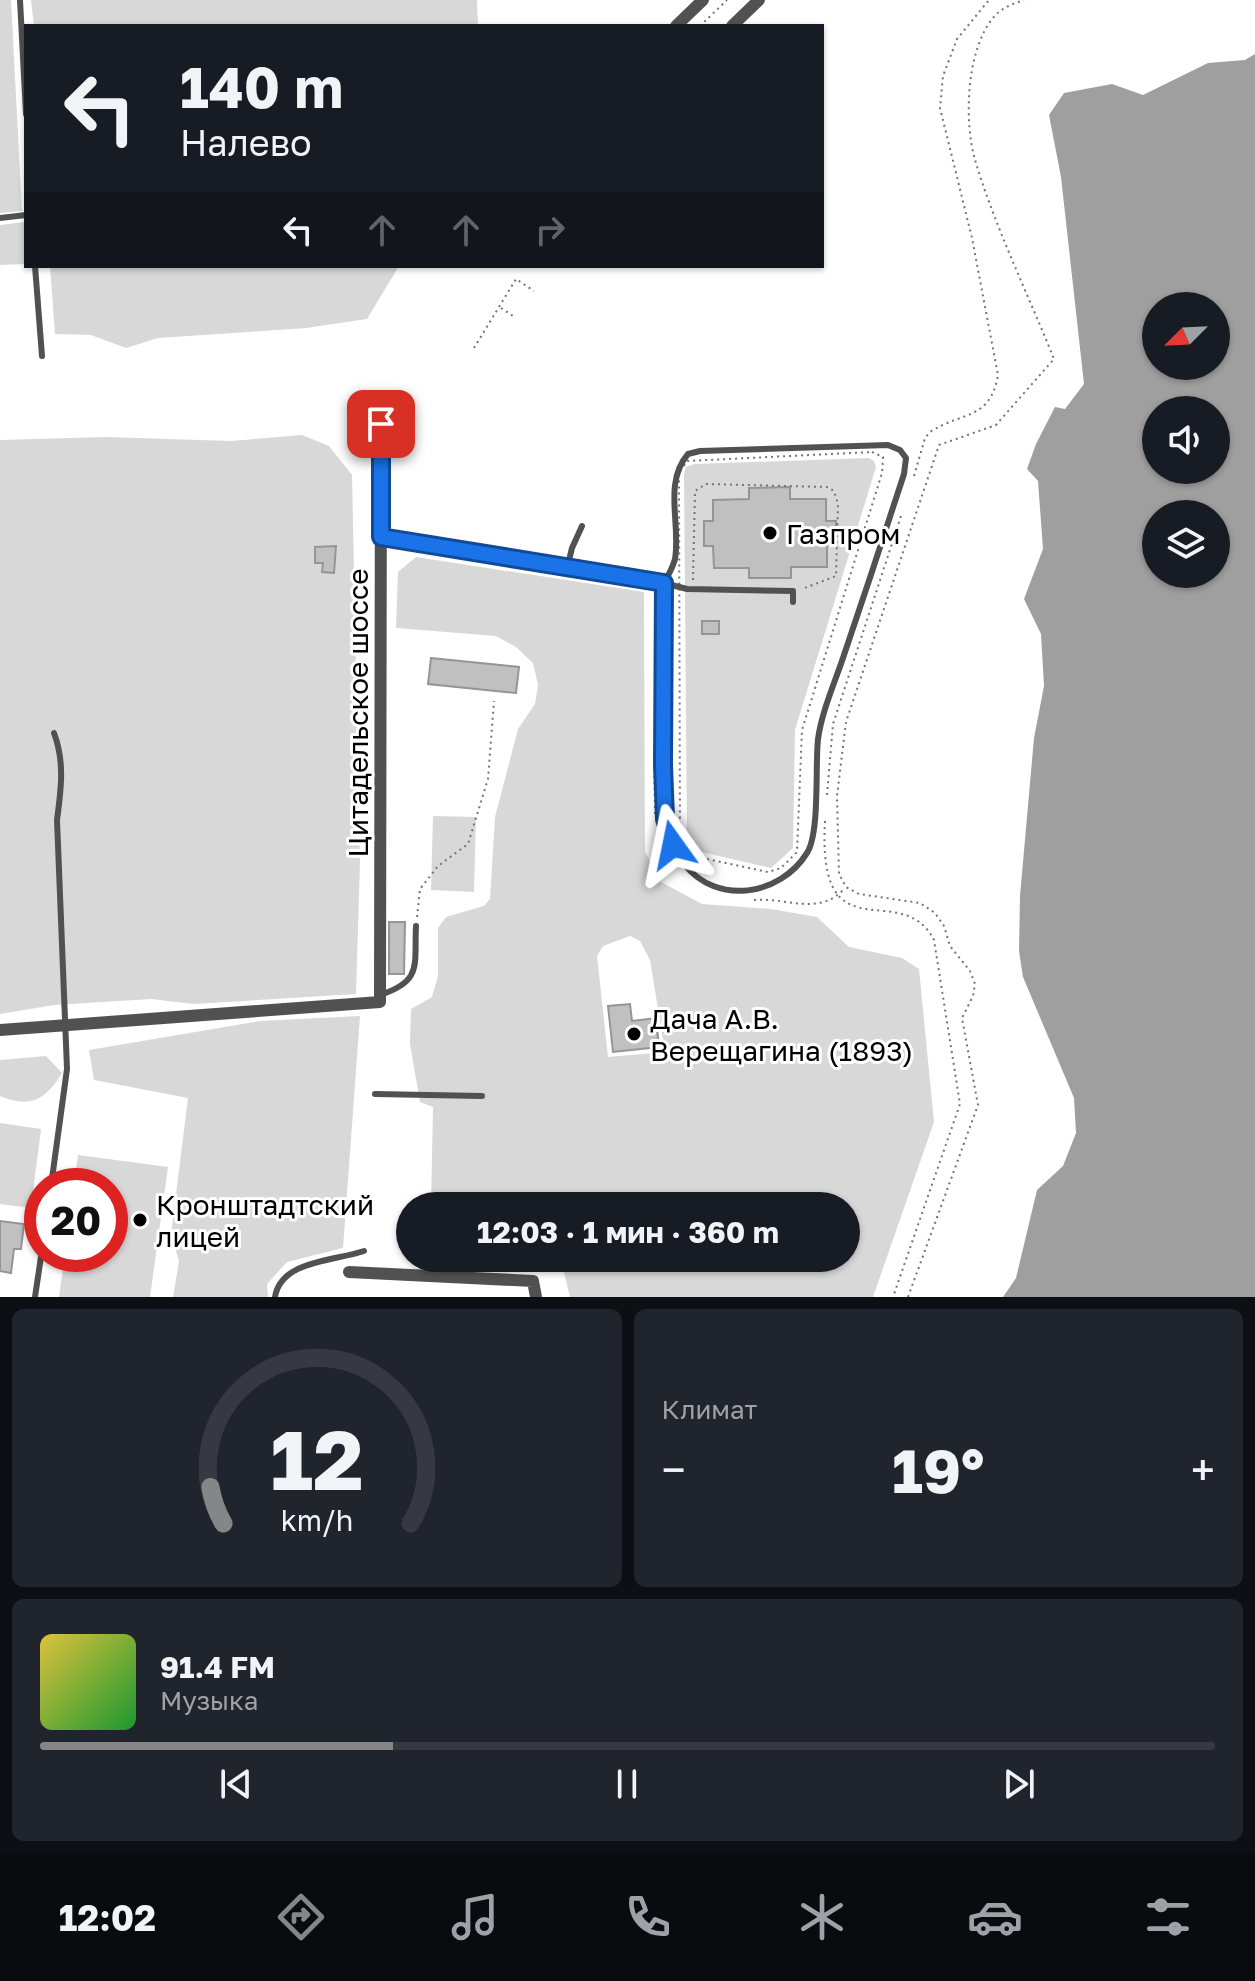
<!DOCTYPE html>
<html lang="ru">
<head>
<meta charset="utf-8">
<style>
  body { margin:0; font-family:"Golos Text",sans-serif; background:#20242c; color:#f1f3f6; height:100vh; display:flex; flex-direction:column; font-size:30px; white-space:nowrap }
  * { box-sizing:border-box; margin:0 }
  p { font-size:26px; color:#9ea1a6 }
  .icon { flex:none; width:44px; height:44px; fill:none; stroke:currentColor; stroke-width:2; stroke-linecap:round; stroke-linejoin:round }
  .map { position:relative; height:1297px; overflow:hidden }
  .panel { display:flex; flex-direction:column; gap:12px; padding:12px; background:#0d0f14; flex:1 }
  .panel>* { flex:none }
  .top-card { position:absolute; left:24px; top:24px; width:800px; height:244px; border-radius:0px; box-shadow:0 2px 6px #0004; background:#171b24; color:#f1f3f6; overflow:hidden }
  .needle { width:52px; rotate:246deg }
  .fabs { position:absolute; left:1142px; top:292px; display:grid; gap:16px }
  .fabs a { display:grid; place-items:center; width:88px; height:88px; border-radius:50%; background:#171b24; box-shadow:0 2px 6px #0004; font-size:40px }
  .speed { position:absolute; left:24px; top:1168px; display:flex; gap:16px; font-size:40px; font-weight:700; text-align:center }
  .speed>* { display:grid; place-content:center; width:104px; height:104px; border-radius:50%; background:#171b24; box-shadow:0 2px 6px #0004; line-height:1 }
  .speed .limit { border:12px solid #d22; background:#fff; color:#111 }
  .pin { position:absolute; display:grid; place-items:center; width:68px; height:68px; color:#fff; margin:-34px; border-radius:16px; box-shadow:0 4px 12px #0006 }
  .me { position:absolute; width:88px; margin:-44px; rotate:348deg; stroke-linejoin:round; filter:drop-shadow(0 0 6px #0008) }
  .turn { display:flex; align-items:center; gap:28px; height:168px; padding:0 24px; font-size:36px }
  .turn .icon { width:104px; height:104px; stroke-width:2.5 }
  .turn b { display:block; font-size:56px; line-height:68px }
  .lanes { display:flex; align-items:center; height:76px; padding:0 24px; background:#0003; justify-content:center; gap:40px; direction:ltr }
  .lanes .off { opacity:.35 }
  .big { font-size:60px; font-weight:700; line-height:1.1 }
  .panel .widget { flex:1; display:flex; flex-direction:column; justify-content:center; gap:12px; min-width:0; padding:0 28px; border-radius:12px; background:#20242c }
  .panel .dial { align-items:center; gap:0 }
  .dial svg { height:208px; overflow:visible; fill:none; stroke:#363941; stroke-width:7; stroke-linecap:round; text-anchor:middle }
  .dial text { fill:#f1f3f6; stroke:none }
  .song { display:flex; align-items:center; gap:24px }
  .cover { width:96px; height:96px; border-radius:12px; background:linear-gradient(135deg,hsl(50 70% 55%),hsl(130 70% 35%)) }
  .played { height:8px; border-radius:4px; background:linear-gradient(90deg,#858687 30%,#363941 30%) }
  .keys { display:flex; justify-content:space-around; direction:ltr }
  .heat { display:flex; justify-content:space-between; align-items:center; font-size:44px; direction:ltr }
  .panel .tiles { flex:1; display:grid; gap:12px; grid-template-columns:1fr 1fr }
  .widget:last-child { grid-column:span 2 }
  .trip { position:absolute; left:396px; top:1192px; width:464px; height:80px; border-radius:40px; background:#171b24; box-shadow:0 2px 6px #0004; font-weight:700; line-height:80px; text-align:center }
  .tab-bar { display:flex; height:128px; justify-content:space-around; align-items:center; background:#090b0e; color:#9ea1a6 }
  .tab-bar .icon { width:56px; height:56px }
  .tab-bar .active { color:#858687 }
  .tab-bar b { font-size:36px; color:#f1f3f6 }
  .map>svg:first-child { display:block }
</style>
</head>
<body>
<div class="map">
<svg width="1255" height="1297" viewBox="0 0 1255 1297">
  <rect width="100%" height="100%" fill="#fff"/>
  <!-- green -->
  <path fill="#d8d8d8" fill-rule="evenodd" d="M0 0H11L22 211 0 213Z
    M31 0H477L478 26H34Z
    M25 222 26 264 0 265V225Z
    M50 266H399L367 319 306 328 158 338 126 348 91 335 55 334Z
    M302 435 329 446 352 475 360 862 356 994 194 1004 151 999 54 1005 0 1014V440L106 437 231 441Z
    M869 458 874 461 876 467 795 730 793 848 771 868 693 850 687 839 684 474 686 467 694 464Z
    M416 557 644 592 645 852 661 882 702 904 771 909 817 917 849 947 902 958 919 969 934 1122 873 1297H570L563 1268 549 1258H846V1206H431L433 1107 420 1102 410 1044 411 1009 432 997 438 976V928L446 917 484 906 490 899 495 817 518 729 535 704 538 685 533 663 516 647 496 636 396 628 398 572ZM630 936 640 941 650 960 665 1052 608 1057 597 956 603 946Z
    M433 816 476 817 474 892 431 890Z
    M360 1016 343 1248 287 1262 267 1284 268 1297H173L179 1261 171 1234 188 1098 94 1080 89 1050 260 1021Z
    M46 1056 62 1073C46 1099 31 1109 0 1096V1060Z
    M0 1123 41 1129 31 1208 0 1204Z
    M78 1155 168 1167 150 1297H59L65 1254H110V1186H74Z"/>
  <!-- water -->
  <path fill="#9f9f9f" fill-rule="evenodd" d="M1255 54V1297H1003L1016 1278 1037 1190 1063 1166 1076 1133 1074 1098 1023 977 1019 951 1020 896 1034 738 1044 686 1041 634 1024 599 1043 549 1038 481 1027 469 1036 444 1055 407 1065 409 1084 384 1061 177 1049 115 1064 93 1112 84 1143 95 1208 63 1245 60ZM1156 306H1216V366H1156ZM1156 410H1216V470H1156ZM1156 514H1216V574H1156Z"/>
  <!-- building -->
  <path fill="#c0c0c0" stroke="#959595" stroke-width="2" d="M790 487V499H826V521H836V545H827V567H791V578H749V568H714L713 546H704V521H713V500L749 499V488Z
    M336 546 334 573 322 572 323 563H315V547Z
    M702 621H719V634H702Z
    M431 658 519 667 516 693 428 684Z
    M389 922H405L404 974H389Z
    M630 1004 632 1021 656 1018 659 1047 613 1052 608 1006Z
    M0 1221 24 1224 21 1249H14L11 1273 0 1271Z"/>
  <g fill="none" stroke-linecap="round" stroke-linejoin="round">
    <!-- path -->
    <path stroke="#737373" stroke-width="2" stroke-dasharray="2 4" stroke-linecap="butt" d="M700 26 727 0
      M501 308 513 316
      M474 348 516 279 534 291
      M872 452 883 457 882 473 802 730 797 852 781 868 768 872 688 855 680 840 679 473 687 461Z
      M914 476 925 438 930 432C962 411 990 421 998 375L972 238 940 108 943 76 957 39 989 0
      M693 580 695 491 706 484 827 487 834 491 838 504 836 576 802 589
      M654 752 655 814
      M827 795 833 724 901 516
      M825 821C817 960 901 876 934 940L960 1104 893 1297
      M754 900C787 897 819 917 845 888
      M417 917 420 889 438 866 468 844 488 779 494 701
      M908 1297 978 1105 962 1018 973 996 975 984 970 971 950 946 944 926 935 913 920 903 859 894 846 887 839 874 837 796 846 722 939 445 996 425 1054 359C1028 294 995 227 975 160 964 121 966 51 993 18 1001 8 1012 4 1024 0"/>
    <!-- lane -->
    <path stroke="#515151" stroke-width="6" d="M20 0 26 114
      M0 218 26 215
      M35 266 42 356
      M888 445 900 450 906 458 904 474C885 533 865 593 845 652 836 680 822 710 818 739 815 766 820 833 807 853 780 896 717 906 684 864 674 851 670 834 665 819L664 583C668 576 673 567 675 559 681 524 663 483 688 454L700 451Z
      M567 569 572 548 582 526
      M664 583 687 589 793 591V602
      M380 995C423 981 414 965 416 926
      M375 1094 482 1096
      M51 1186 67 1069 57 820C61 790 65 762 54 733
      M35 1297 42 1250
      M275 1297C281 1260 335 1261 364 1251"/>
    <!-- street -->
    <path stroke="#515151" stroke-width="12" d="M676 26 703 0
      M732 26 759 0
      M381 537 664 583
      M0 1030 380 1002 381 424
      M349 1272 533 1281 536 1297"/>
  </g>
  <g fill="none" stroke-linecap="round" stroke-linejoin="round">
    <defs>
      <path id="route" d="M381 424V537L664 583 663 765 665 819 673 845"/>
    </defs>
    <!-- route casing -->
    <use href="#route" stroke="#114b97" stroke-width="20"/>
    <!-- route -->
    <use href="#route" stroke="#1a73e8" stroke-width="14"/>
  </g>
  <!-- markers -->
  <g fill="#000" stroke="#fff" stroke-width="3">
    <circle cx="770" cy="533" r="8"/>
    <circle cx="634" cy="1034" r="8"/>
    <circle cx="140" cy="1220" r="8"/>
  </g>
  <g text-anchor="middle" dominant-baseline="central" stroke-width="6" stroke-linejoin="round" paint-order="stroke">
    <!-- poi labels -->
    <g font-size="28" fill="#000" stroke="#fff" text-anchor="start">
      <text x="786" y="533">Газпром</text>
      <text x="650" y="1018">Дача А.В.<tspan x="650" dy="32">Верещагина (1893)</tspan></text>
      <text x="156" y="1204">Кронштадтский<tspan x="156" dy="32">лицей</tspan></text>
    </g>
    <!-- street labels -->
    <g font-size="28" fill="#000" stroke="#fff">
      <text transform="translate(357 713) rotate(-90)">Цитадельское шоссе</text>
    </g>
  </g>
</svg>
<div class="fabs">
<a><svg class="needle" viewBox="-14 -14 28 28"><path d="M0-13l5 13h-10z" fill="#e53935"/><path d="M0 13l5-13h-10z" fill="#9ea1a6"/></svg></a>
<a><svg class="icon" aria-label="sound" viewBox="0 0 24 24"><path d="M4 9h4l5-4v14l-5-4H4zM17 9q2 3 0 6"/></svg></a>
<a><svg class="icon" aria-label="layers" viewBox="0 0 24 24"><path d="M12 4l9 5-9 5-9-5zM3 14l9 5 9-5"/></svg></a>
</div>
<div class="speed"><div class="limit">20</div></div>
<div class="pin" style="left:381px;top:424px;background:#d93025"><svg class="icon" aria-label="arrive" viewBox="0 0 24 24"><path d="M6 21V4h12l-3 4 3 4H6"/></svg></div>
<svg class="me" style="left:673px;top:845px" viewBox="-20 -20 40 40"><path d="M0-17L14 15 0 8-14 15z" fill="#1a73e8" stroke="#fff" stroke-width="4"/></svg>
<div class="trip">12:03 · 1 мин · 360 m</div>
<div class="top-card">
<div class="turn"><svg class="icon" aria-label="left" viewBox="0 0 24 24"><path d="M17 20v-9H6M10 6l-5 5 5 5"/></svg><div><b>140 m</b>Налево</div></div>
<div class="lanes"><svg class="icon" aria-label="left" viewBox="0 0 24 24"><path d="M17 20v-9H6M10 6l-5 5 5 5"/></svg><svg class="icon off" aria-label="ahead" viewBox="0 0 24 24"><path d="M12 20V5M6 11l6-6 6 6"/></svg><svg class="icon off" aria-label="ahead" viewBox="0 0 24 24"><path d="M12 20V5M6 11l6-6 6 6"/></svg><svg class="icon off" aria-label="right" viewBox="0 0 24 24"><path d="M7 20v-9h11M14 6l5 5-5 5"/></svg></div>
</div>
</div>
<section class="panel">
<div class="tiles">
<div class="widget dial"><svg viewBox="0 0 100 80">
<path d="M14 69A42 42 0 1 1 86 69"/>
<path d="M14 69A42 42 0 0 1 9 55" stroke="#858687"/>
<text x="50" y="56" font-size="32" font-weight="700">12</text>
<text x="50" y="72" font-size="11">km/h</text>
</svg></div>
<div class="widget"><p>Климат</p>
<div class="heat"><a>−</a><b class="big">19°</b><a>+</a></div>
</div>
<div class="widget">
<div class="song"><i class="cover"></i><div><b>91.4 FM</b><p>Музыка</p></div></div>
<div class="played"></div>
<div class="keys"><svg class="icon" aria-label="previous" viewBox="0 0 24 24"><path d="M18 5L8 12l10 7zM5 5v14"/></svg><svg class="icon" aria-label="pause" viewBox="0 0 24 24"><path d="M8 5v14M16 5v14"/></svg><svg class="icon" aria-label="next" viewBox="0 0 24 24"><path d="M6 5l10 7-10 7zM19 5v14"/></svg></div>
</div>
</div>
</section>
<nav class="tab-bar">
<b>12:02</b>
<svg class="icon active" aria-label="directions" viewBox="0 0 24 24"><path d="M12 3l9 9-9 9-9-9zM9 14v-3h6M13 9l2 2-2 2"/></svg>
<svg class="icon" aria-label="music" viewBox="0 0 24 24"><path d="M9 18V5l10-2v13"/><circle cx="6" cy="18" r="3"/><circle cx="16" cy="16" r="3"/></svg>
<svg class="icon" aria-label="phone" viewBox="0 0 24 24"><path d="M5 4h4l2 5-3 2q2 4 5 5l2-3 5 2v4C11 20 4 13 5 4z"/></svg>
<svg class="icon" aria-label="climate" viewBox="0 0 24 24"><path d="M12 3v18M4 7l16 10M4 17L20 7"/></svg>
<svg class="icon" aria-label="car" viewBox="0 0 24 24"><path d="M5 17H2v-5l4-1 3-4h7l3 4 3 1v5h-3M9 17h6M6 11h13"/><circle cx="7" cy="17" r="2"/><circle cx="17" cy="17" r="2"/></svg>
<svg class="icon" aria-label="filters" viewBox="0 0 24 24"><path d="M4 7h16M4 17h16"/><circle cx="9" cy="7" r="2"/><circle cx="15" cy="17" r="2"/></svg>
</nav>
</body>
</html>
